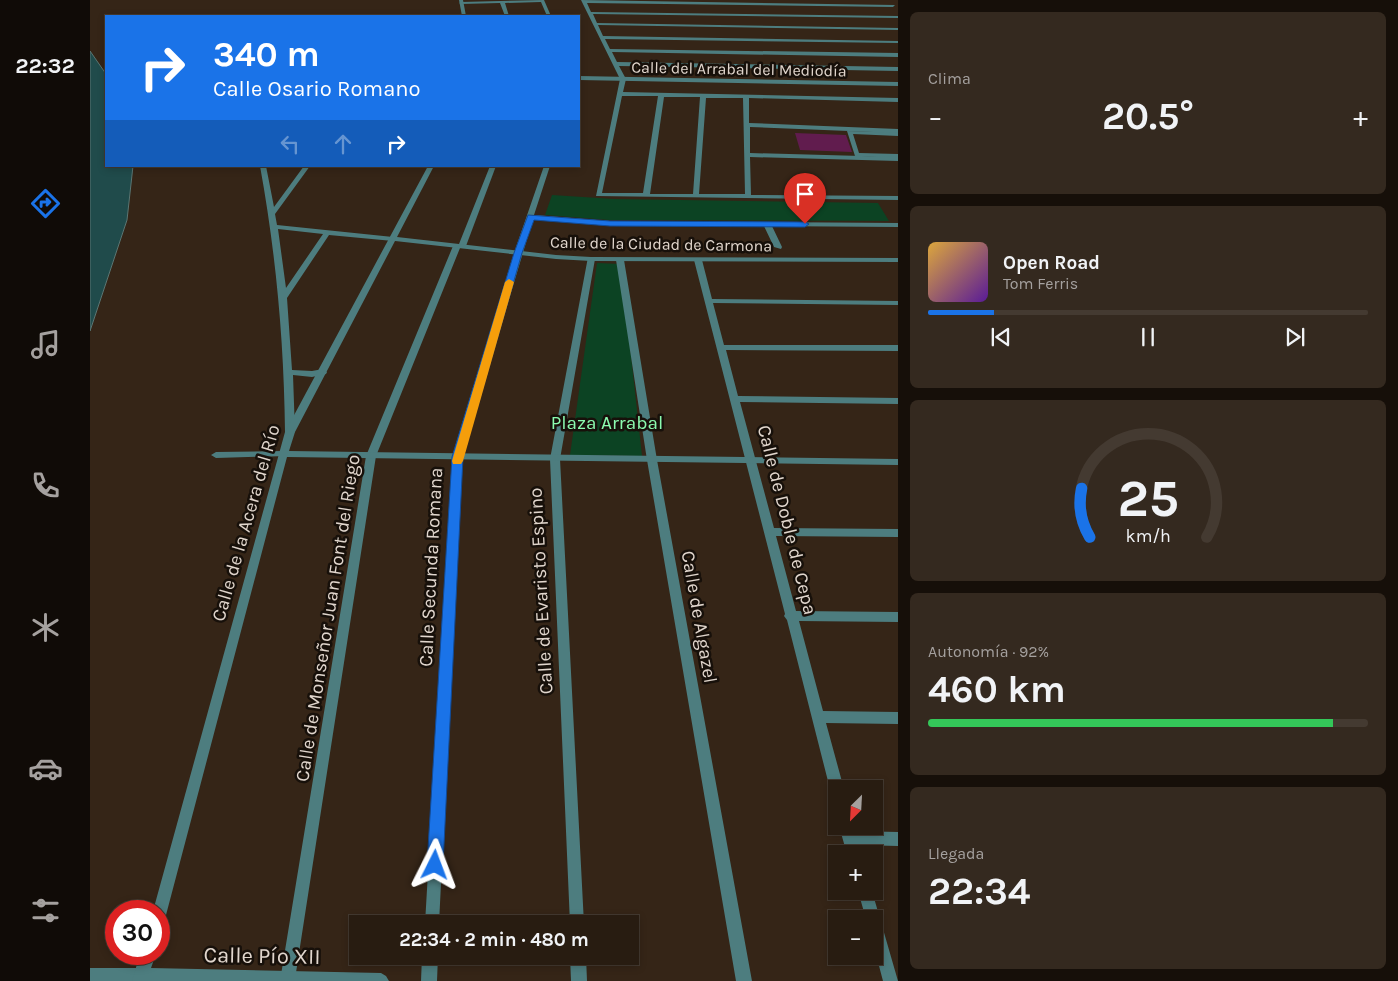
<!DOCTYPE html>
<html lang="es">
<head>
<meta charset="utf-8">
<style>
  body { margin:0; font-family:Karla,sans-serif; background:#34291f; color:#f1f3f6; height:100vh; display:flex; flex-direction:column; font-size:19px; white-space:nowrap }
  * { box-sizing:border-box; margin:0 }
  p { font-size:16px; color:#a5a19f }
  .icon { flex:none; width:28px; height:28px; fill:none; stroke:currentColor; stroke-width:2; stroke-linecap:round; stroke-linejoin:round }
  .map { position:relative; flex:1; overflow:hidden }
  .details { display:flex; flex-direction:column; gap:12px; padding:12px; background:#160f09; width:500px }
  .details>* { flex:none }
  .banner { position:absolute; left:15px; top:15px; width:475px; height:152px; border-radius:0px; box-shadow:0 2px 8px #0003,0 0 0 1px #443a31; background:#1a73e8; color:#fff; overflow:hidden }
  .needle { width:32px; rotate:204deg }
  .buttons { position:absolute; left:738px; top:780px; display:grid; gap:10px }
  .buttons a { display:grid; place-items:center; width:55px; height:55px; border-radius:0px; background:#281c11; box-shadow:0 2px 8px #0003,0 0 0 1px #443a31; font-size:25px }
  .speed { position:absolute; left:15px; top:900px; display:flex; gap:10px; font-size:25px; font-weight:700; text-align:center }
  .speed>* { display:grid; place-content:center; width:65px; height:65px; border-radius:50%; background:#281c11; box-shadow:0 2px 8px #0003,0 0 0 1px #443a31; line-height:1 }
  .speed .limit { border:8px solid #d22; background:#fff; color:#111 }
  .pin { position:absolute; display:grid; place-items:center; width:42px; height:42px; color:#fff; margin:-51px -21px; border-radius:50% 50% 50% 0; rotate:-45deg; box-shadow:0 0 5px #0007 }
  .pin .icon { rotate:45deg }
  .me { position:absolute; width:55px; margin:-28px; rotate:3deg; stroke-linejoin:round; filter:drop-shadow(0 0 4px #0008) }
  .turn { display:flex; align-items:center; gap:18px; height:105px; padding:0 25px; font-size:22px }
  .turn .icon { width:65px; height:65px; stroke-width:2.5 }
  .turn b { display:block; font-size:35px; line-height:42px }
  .lanes { display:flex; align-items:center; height:48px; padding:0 25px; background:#0003; justify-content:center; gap:25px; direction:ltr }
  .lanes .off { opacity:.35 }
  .big { font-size:38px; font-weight:700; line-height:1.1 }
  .details .card { flex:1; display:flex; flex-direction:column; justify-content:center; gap:8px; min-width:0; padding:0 18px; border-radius:8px; background:#34291f }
  .details .dial { align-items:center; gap:0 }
  .dial svg { height:130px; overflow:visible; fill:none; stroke:#443a31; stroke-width:7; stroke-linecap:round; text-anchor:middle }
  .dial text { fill:#f1f3f6; stroke:none }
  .song { display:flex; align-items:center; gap:15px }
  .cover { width:60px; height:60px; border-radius:8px; background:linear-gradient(135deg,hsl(40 70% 55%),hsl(270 70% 35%)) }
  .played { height:5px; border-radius:2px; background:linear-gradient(90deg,#1a73e8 15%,#443a31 15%) }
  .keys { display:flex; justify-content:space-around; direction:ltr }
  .heat { display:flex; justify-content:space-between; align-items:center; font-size:28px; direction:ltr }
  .charge { height:8px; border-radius:4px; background:linear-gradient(90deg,#34c759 92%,#443a31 0) }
  .trip { position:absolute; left:259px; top:915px; width:290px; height:50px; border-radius:0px; background:#281c11; box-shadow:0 2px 8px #0003,0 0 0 1px #443a31; font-weight:700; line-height:50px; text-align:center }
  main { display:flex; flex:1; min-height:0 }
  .dock { display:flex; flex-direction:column; width:90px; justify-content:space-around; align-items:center; background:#100b07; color:#a5a19f }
  .dock .icon { width:35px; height:35px }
  .dock .active { color:#1a73e8 }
  .dock b { font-size:22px; color:#f1f3f6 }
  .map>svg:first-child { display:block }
</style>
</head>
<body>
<main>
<nav class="dock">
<b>22:32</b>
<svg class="icon active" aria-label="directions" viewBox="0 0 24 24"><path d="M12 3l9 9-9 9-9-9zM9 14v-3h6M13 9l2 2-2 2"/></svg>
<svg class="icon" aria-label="music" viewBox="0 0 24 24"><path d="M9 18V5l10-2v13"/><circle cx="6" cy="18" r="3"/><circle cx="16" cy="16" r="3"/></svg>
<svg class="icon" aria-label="phone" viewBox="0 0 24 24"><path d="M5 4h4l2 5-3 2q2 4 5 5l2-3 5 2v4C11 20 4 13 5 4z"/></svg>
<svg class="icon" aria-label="climate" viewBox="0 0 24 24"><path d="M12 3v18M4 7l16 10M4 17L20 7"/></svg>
<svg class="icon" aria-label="car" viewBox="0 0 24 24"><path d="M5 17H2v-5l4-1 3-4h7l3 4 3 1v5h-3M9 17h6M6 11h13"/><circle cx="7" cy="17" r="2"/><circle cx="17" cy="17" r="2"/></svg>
<svg class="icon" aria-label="filters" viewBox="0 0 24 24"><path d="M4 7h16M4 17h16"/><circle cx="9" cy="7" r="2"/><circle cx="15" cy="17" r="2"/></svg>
</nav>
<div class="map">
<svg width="808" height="981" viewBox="0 0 808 981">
  <rect width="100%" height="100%" fill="#352517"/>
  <!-- green -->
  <path fill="#0c4323" d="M462 195 524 199 788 203 799 221 519 220 455 215Z
    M507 263 531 264 552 456 480 455Z"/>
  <!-- water -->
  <path fill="#204b4b" stroke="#5a7572" d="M0 51 16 74V166H43L37 220 0 331Z"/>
  <!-- building -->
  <path fill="#611c4e" d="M705 133 756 135 762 152 710 150Z"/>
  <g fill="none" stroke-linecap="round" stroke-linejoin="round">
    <!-- pedestrian -->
    <path fill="#4d7d7f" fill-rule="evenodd" d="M757 131 808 132V136L763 134 769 153 808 154V158L765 156Z
      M675 223 681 224 692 247 691 249 684 247 673 224Z
      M193 451 198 454 196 456 126 458 121 455 126 452Z
      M0 968H52L57 971 60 976 58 981H0Z"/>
    <!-- minor -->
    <path fill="#4d7d7f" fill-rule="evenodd" d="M454 0 461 16H457L451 2 415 3 419 16H415L410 3 371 4 369 3 371 2Z
      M491 0 805 5 803 7 497 3 501 12 808 16V18L503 14 507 23 808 28V30L508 25 513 36 808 41V43L515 39 520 49 808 53V57L522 52 527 62 808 67V71L529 66 536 79 533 92 808 98V102L659 98V123L808 129V133L660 127V153L808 157V161L660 157 661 195 808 196V200L506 196 530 79ZM532 96H568L553 193H512ZM574 97H610L603 194H560ZM616 98H653L655 194H609Z
      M170 166H176L184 207 214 166H220L185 214 187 225 303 237 307 239 303 241 239 235 197 298 202 370 222 371 233 369 237 372 236 374 222 377 203 375 205 432 200 435 195 432C194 342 186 254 170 166ZM188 229 233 234 196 288Z
      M400 166H406L376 246 370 248 286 456 205 979 204 981H190L276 456 363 246 369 244Z
      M454 166H460L444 215 520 221 808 223V227L520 225 443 219 372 457 349 924H335L362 457 424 253Z
      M498 257H504L505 259 470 459 494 924H480L460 459Z
      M527 258H530L534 260 567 460 662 981H646L557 460 526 260Z
      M605 258H608L612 260 622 299 808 301V305L623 303 634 345H808V351L636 350 648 396 808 398V404L650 402 684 528 808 529V537L686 536 706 611 808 612V622L709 621 733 711 808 712V724L736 723 754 789H746V795L742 793 740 789 697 620 694 616 695 614 604 260Z
      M749 826H763L764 831 808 832V846L768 845 771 854H757Z
      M768 891H782L808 981H793L784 947V919H776Z
      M332 956H348L347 981H331Z
      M480 956H496L497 981H481Z"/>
    <!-- tertiary -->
    <path fill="#4d7d7f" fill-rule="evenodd" d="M369 0H373L376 16H372Z
      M489 76 808 82V86L489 80Z
      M338 166H344L307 237 466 255 501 257 808 258V262L501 261 466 259 305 241 205 432 199 451 808 459V465L197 457 76 915 74 920 69 922V911H63L195 432Z
      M50 954H66L61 968 291 973 296 976 299 981H42Z"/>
  </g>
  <!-- route -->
  <path fill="#1a73e8" stroke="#114b97" d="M438 215 520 221 715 222 719 224 715 227 520 226 444 220 432 253 373 457 353 865 351 871 345 873 339 871 337 865 362 457 424 253Z"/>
  <!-- slow -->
  <path fill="#f59e0b" d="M419 279 424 282 373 461 371 464H363L362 461 415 282Z"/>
  <g text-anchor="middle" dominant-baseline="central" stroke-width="5" stroke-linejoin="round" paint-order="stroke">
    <!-- far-street labels -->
    <g font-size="16" fill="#e1d6cd" stroke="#17100a">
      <text transform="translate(649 69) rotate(1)">Calle del Arrabal del Mediodía</text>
      <text transform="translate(571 244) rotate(1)">Calle de la Ciudad de Carmona</text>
    </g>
    <!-- park labels -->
    <g font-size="19" fill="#8bfbaf" stroke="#17100a">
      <text x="517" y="423">Plaza Arrabal</text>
    </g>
    <!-- street labels -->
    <g font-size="19" fill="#e1d6cd" stroke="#17100a">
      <text transform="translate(697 520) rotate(76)">Calle de Doble de Cepa</text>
      <text transform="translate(156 523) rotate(-74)">Calle de la Acera del Río</text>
      <text transform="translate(341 567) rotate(-87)">Calle Secunda Romana</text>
      <text transform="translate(451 591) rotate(-93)">Calle de Evaristo Espino</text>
      <text transform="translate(609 617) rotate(80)">Calle de Algazel</text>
      <text transform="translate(238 618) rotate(-81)">Calle de Monseñor Juan Font del Riego</text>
    </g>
    <!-- near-street labels -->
    <g font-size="22" fill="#e1d6cd" stroke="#17100a">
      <text transform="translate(172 956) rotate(1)">Calle Pío XII</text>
    </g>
  </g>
</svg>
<div class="buttons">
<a><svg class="needle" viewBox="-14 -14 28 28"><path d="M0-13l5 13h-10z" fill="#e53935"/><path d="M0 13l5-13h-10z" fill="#a5a19f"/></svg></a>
<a>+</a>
<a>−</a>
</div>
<div class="speed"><div class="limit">30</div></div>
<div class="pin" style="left:715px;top:224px;background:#d93025"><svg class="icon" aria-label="arrive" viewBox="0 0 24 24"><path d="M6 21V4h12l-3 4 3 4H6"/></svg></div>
<svg class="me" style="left:345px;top:865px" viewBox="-20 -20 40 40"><path d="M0-17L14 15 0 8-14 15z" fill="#1a73e8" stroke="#fff" stroke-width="4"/></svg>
<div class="trip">22:34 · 2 min · 480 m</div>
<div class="banner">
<div class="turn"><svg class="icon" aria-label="right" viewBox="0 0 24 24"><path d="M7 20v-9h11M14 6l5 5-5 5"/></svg><div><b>340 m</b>Calle Osario Romano</div></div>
<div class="lanes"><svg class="icon off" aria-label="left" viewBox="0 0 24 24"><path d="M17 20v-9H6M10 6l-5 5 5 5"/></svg><svg class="icon off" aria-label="ahead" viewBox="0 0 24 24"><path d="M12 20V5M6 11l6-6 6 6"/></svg><svg class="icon" aria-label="right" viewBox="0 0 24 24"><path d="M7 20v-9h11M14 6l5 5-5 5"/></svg></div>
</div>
</div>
<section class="details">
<div class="card"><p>Clima</p>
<div class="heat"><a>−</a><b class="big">20.5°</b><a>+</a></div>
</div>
<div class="card">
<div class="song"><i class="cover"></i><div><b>Open Road</b><p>Tom Ferris</p></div></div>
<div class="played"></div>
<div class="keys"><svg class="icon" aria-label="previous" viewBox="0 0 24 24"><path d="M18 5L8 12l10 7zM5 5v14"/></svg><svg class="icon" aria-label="pause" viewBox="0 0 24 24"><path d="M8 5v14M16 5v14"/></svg><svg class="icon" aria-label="next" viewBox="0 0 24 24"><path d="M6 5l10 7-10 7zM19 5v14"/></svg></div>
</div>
<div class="card dial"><svg viewBox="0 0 100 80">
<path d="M14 69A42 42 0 1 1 86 69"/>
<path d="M14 69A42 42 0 0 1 9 39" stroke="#1a73e8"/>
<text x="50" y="56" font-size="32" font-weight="700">25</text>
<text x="50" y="72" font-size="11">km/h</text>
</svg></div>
<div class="card"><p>Autonomía · 92%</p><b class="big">460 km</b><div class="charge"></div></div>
<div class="card"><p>Llegada</p><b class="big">22:34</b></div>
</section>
</main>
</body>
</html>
